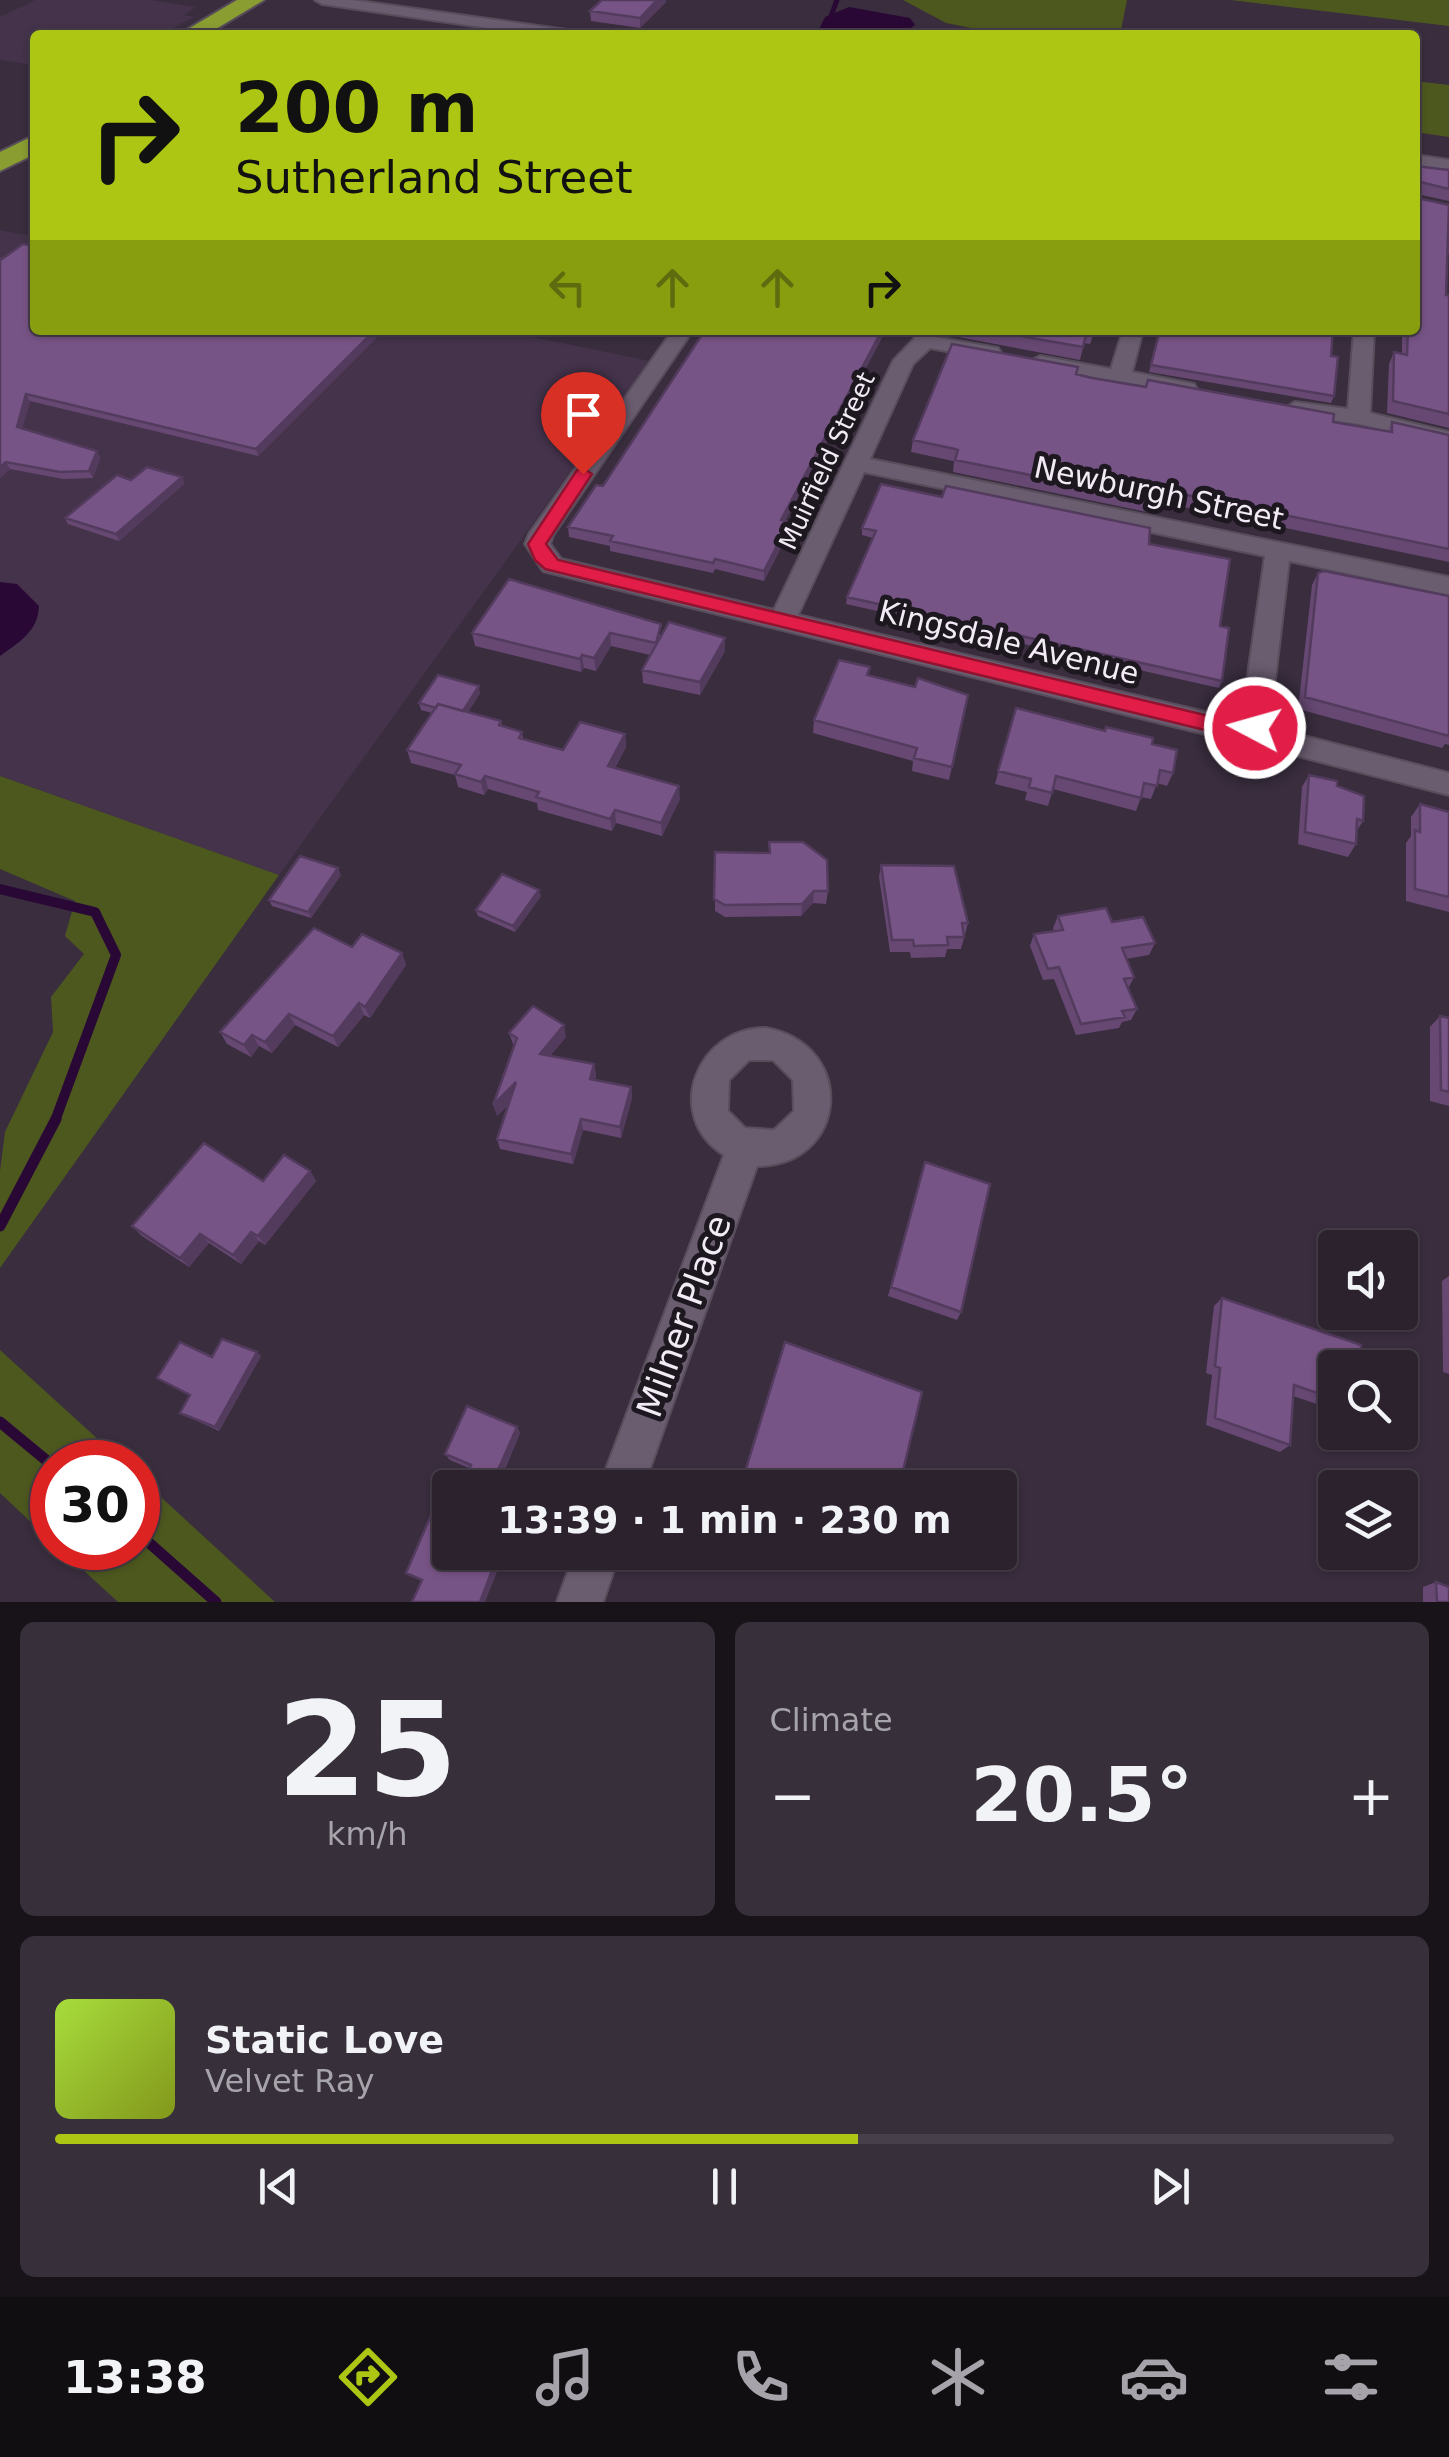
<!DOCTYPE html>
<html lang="en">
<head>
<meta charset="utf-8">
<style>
  body { margin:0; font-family:"DejaVu Sans",sans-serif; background:#372f3a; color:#f1f3f6; height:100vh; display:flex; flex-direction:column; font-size:38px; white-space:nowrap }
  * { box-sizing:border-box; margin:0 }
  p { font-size:32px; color:#a6a4aa }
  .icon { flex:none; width:55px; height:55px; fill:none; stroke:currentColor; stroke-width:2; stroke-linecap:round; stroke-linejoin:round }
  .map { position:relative; height:1602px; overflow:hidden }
  .sheet { display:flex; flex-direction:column; gap:20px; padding:20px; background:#181319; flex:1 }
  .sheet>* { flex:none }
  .banner { position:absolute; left:30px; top:30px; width:1390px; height:305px; border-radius:10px; box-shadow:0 2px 8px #0004,0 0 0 2px #473f4a; background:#acc613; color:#111; overflow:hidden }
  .fabs { position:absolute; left:1318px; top:1230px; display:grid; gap:20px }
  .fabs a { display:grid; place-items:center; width:100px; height:100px; border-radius:10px; background:#2b222e; box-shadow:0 2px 8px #0004,0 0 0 2px #473f4a; font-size:50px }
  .speed { position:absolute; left:30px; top:1440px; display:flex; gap:20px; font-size:50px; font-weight:700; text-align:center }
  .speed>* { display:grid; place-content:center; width:130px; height:130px; border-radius:50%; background:#2b222e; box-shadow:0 2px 8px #0004,0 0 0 2px #473f4a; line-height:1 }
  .speed .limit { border:15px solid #d22; background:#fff; color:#111 }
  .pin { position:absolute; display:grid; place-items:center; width:85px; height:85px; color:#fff; margin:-102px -42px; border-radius:50% 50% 50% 0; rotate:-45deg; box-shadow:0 0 10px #0007 }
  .pin .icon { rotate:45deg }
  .me { position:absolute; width:110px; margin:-55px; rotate:276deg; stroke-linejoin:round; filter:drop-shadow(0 0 8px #0008) }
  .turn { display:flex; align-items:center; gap:35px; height:210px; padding:0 40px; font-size:45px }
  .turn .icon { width:130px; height:130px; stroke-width:2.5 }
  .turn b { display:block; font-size:70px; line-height:85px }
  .lanes { display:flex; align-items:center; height:95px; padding:0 40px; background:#0003; justify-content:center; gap:50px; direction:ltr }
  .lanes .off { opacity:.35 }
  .big { font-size:75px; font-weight:600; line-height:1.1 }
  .sheet .card { flex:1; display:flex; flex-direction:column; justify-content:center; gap:15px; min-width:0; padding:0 35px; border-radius:15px; background:#372f3a }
  .sheet .dial { align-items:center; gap:0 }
  .dial b { font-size:130px; line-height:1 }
  .song { display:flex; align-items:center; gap:30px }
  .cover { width:120px; height:120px; border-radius:15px; background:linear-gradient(135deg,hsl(80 70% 55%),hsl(70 70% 35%)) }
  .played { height:10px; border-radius:5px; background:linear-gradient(90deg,#acc613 60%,#473f4a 60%) }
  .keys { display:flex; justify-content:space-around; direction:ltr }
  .heat { display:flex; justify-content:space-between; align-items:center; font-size:55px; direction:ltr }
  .sheet .tiles { flex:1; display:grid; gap:20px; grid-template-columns:1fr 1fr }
  .card:last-child { grid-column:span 2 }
  .trip { position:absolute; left:432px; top:1470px; width:585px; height:100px; border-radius:10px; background:#2b222e; box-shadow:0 2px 8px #0004,0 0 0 2px #473f4a; font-weight:600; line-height:100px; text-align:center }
  .tab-bar { display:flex; height:160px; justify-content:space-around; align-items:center; background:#110e12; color:#a6a4aa }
  .tab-bar .icon { width:70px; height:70px }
  .tab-bar .active { color:#acc613 }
  .tab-bar b { font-size:45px; color:#f1f3f6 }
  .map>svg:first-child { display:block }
</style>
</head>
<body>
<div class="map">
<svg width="1449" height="1602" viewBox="0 0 1449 1602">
  <rect width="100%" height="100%" fill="#392d3e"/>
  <!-- built -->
  <path fill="#44334b" d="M35 0H150L196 7 184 15 194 17 160 35H35V65L0 60V17Z
    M0 230 35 237V330H498L650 361 279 875 0 776Z"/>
  <!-- green -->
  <path fill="#4d581f" d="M903 0H1127L1120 35H1006L946 23Z
    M1231 0H1449V26Z
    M1415 81 1449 85V137L1415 132Z
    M0 776 279 875 0 1268V1171L5 1132 53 1032 51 997 84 954 65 936 75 901 0 869Z
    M0 1350 123 1462H52V1542L0 1493Z
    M138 1476 275 1602H118L59 1548H138Z"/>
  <!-- water -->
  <path fill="#290835" d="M849 7 910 18 915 25C894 44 843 35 816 35L825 17Z
    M0 582 17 584 39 606C38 632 19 642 0 656Z"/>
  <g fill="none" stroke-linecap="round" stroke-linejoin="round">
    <!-- stream-far2 -->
    <path stroke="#290835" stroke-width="5" d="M824 35 837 0"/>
    <!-- stream-far1 -->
    <path stroke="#290835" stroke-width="10" d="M0 889 95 912 116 955 55 1121"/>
    <!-- stream -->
    <path stroke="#290835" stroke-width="11" d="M0 1226 56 1119
      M0 1422 52 1465
      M138 1533 216 1602"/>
    <defs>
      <path id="minor" d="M315 0H352L567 30 575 35H536L322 4Z
        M1415 155 1449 160V170L1415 165Z
        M673 330H693L553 535 550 544 561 559 774 610 893 361 914 339 915 330H935V337L998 348 1001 353 990 359 930 348 913 364 870 459 1449 577V595L1289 561 1270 722 1300 735 1449 773V795L1294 755 1252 738 1209 735 543 571 525 544 529 534ZM864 472 1265 556 1242 716 1209 713 798 615Z
        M1123 330H1143L1132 372 1194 384 1197 389 1194 394 1186 396 1040 368 1029 362 1040 356 1111 369Z
        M1354 330H1374L1370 413 1449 432V446L1359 424 1287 414 1284 409 1295 402 1348 409Z
        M766 1028C858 1045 848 1166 757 1166L643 1488H599L724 1155C662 1116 697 1027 766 1028ZM749 1060H773L793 1080 794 1111 774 1130 745 1128 728 1111 729 1080Z
        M575 1552H620L603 1602H557Z"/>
      <path id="highway" d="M237 0H264L206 35H178Z
        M35 135V154L0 171V152Z"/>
    </defs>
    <!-- minor casing -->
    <use href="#minor" stroke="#574d5b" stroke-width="4"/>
    <!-- highway casing -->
    <use href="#highway" stroke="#574d5b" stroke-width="4"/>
    <!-- minor -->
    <use href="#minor" fill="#6a5d70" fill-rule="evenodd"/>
    <!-- highway -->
    <use href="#highway" fill="#899d31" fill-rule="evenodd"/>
  </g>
  <!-- wall -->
  <path fill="#664873" d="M666 2 640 28 591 21 590 11Z
    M1415 166 1449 170V201L1417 194V198L1449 205V254H1447L1446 295H1449V428L1387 413 1389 364 1394 352 1402 354V330H1415Z
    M35 330H384L258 456 30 401 22 428 97 451 100 458 93 478 63 479 10 469 0 478Z
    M705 330H886L785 521 789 522V532L764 581 715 569 713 573 610 551V546L569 537 568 527 603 486Z
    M959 330H1095L1090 344 1084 343 1080 360 958 337Z
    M1160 330 1331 356 1334 396 1331 403 1149 372Z
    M1076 374 1388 431 1392 422 1449 435V562L1155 501 1152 513 953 472 954 461H953L911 452 913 440Z
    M182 477 184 484 119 541 68 524 65 518Z
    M862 528 1149 544 1222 681 1219 688 846 604 847 597 873 538 862 535Z
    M1318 573 1449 596V745L1445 744 1442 748 1298 709 1312 585Z
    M509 579 661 635 725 651 700 695 643 683 642 670 650 655 611 646 596 671 584 668 581 672 475 646 472 633Z
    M870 667 869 675 915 687 968 695 949 780 912 771 913 761 813 733 814 720Z
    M480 693 468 712 501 721 502 726 522 732 523 739 563 750 625 734 626 747 615 768 680 799 662 836 616 823 612 831 538 810 537 803 488 789 484 795 458 787 455 775 411 763 407 750 432 713 421 710 419 703Z
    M1016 708 1173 773 1167 786 1157 783 1151 799 1141 797 1136 811 1053 789 1048 806 1025 800 1027 792 995 784Z
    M1309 775 1337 786 1363 821 1356 832V844L1348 857 1298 844 1302 787Z
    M1420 804 1449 812V912L1406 901V843L1411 836V817Z
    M715 852 828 891 826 904 813 903 801 916 725 917 715 911Z
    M881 865 968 923 961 949H947L945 957 911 958 910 952H890L879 877Z
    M341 875 311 918 272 906 269 900Z
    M541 896 515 932 478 916 476 910Z
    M1058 916 1112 922 1155 943 1149 955 1126 959 1134 977 1128 989 1137 1009 1131 1020 1122 1022 1119 1028 1076 1035 1054 979 1043 980 1030 946 1034 934 1054 931 1053 928Z
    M352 947 402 953 406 965 370 1018 364 1015 338 1047 295 1025 272 1053 259 1046 251 1057 227 1044 220 1032Z
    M1440 1016 1449 1018V1106L1430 1101V1027Z
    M509 1033 566 1037 550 1056 594 1064 596 1075 595 1080 631 1087 632 1098 621 1138 583 1130 573 1164 500 1149 497 1139 509 1104 497 1116 514 1046 513 1044Z
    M925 1162 961 1312 957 1320 888 1296Z
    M310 1171 316 1181 265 1245 259 1241 241 1264 209 1243 189 1267 142 1236 132 1226 263 1181Z
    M1449 1276V1374L1443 1372 1442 1281Z
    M1222 1298 1335 1368V1410L1293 1396 1290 1445 1280 1452 1206 1425 1212 1375 1206 1373 1214 1306Z
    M261 1356 219 1431 180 1413 190 1396 157 1378 212 1357Z
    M922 1392 898 1488H892L869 1479 867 1488H769L745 1478V1472Z
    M517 1427 520 1433 500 1481 450 1460 445 1454Z
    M1436 1582 1449 1602H1423V1587Z"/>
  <!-- shaded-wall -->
  <path fill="#533b5e" d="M657 0H666V2L640 28V18Z
    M375 330H384L258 456 256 449Z
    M882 330H886L780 530 781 520Z
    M26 394 30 401 21 434 17 427Z
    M97 451 100 458 93 478 89 471Z
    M6 462 10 469 0 478V467Z
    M182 477 184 484 119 541 116 534Z
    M789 522V532L764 581V571Z
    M610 633 611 646 596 671 594 658Z
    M725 638V651L700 695V682Z
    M582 655 584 668 581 672 580 659Z
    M479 686 480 693 462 721 460 714Z
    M625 734 626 747 609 779 608 766Z
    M485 776 488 789 484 795 481 782Z
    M679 786 680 799 662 836 661 823Z
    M615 810 616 823 612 831 610 819Z
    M338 868 341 875 311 918 308 912Z
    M539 890 541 896 515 932 513 926Z
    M814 891 813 903 801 916 802 904Z
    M402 953 406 965 370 1018 365 1007Z
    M359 1003 364 1015 338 1047 333 1036Z
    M289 1014 295 1025 272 1053 265 1042Z
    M564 1025 566 1037 542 1065 540 1054Z
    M252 1035 259 1046 251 1057 244 1045Z
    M594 1064 596 1075 592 1090 590 1079Z
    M516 1082 519 1093 497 1116 493 1105Z
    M631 1087 632 1098 621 1138 620 1127Z
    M581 1119 583 1130 573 1164 571 1154Z
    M310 1171 316 1181 265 1245 258 1236Z
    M251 1232 259 1241 241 1264 233 1255Z
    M200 1234 209 1243 189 1267 180 1258Z
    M257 1352 261 1356 219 1431 215 1427Z
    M517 1427 520 1433 498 1484 494 1479Z
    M499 1552H505L485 1602H480Z"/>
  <!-- building -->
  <path fill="#775486" stroke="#533b5e" stroke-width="2.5" d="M602 0H657L640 18 590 11Z
    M1415 166 1449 170V189L1420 182 1416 186 1417 198 1449 205 1446 295H1449V414L1393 401 1394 352 1407 355 1408 330H1415Z
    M23 244 35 246V330H375L256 449 26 394 17 427 97 451 89 471 60 472 6 462 0 467V258L2 259Z
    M705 330H882L781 520 789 522 764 571 715 559 713 563 610 541 613 536 568 527 596 485 603 486Z
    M986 330H1094L1093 332 1087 331 1083 347Z
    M1160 330H1333L1331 356 1338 357 1334 396 1151 365Z
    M952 344 1078 367 1076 374 1092 378 1146 387 1148 380 1334 414 1333 422 1392 432V422L1449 435V549L1158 489 1156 500 955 460 958 450 955 449 913 440Z
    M147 467 182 477 116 534 65 518 117 475 131 480Z
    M881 484 942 497 946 486 1150 528 1149 544 1230 559 1220 626 1229 628 1222 681 847 597 876 531 862 528Z
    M1324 571 1449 596V736L1305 697 1318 573Z
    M509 579 661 624 656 643 610 633 594 658 582 655 580 659 472 633Z
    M669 622 725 638 700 682 642 670Z
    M839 660 870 667 867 675 915 687 918 678 968 695 952 767 914 758 917 748 814 720Z
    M438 675 479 686 463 711 438 704 436 708 419 703Z
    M438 704 501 721 499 725 522 732 519 738 563 750 580 722 625 734 608 766 679 786 661 823 615 810 610 819 536 797 539 792 485 776 481 782 455 774 461 765 407 750Z
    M1016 708 1105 731 1106 727 1153 738 1152 744 1177 750 1173 773 1160 770 1157 786 1144 783 1141 798 1056 776 1052 793 1029 787 1031 779 998 771Z
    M1309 775 1337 781V786L1364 796 1363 821 1357 819 1356 844 1305 832Z
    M1420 804 1449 812V897L1415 889V830L1420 832Z
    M769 842H803L827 860 828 891H814L802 904 725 905 714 899 715 852 770 853Z
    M300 856 338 868 308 912 269 900Z
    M881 865 954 866 968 923H962L964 937H947L948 945 914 946 913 940H892Z
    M502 874 539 890 513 926 476 910Z
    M1106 908 1112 922 1143 917 1155 943 1122 948 1134 977 1124 979 1137 1009 1122 1011 1125 1017 1081 1024 1059 967 1048 969 1034 934 1063 930 1058 916Z
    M314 928 352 947 362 934 402 953 365 1007 359 1003 333 1036 289 1014 265 1042 252 1035 244 1045 220 1032Z
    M533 1006 564 1025 540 1054 594 1064 590 1079 631 1087 620 1127 581 1119 571 1154 497 1139 516 1082 493 1105 517 1038 509 1033Z
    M1440 1016 1449 1018V1092L1441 1090Z
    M204 1143 263 1181 284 1155 310 1171 258 1236 251 1232 233 1255 200 1234 180 1258 132 1226Z
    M925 1162 990 1184 961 1312 891 1287Z
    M1222 1298 1361 1345 1360 1368H1335V1399L1294 1385 1290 1445 1215 1418 1220 1368 1215 1366Z
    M222 1339 257 1352 215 1427 180 1413 190 1395 157 1378 180 1342 212 1357Z
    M785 1342 922 1392 900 1483 870 1472 867 1488H785L745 1472Z
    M467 1406 517 1427 494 1479 516 1488H461L471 1465 445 1454Z
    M435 1506 450 1512V1552H499L480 1602H412L422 1580 406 1573Z
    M1436 1582 1449 1587V1602H1437Z"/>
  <!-- route -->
  <path fill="#e11d48" stroke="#92132f" stroke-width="2.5" d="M583 468 592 474 546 544 558 560 1209 716 1255 720 1266 728 1255 736 1209 731 545 569 535 560 528 544 577 470Z"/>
  <g text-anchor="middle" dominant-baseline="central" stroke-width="10" stroke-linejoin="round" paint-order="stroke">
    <!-- far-street labels -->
    <g font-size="25" fill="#f2ebf6" stroke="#1d171f">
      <text transform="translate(827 461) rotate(-65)">Muirfield Street</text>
    </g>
    <!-- street labels -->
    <g font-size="30" fill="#f2ebf6" stroke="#1d171f">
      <text transform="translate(1159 493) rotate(12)">Newburgh Street</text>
      <text transform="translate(1009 642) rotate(14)">Kingsdale Avenue</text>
    </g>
    <!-- near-street labels -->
    <g font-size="35" fill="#f2ebf6" stroke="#1d171f">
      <text transform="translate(684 1316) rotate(-70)">Milner Place</text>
    </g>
  </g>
</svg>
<div class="fabs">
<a><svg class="icon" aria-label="sound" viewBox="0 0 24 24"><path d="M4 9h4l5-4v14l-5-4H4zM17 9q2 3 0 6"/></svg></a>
<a><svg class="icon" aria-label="search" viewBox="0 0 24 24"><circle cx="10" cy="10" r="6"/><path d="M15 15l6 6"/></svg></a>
<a><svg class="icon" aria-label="layers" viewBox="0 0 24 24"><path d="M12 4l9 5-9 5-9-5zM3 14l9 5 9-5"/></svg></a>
</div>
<div class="speed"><div class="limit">30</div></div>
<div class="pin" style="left:583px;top:474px;background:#d93025"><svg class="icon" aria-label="arrive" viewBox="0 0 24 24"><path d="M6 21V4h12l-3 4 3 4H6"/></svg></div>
<svg class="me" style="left:1255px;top:728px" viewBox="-20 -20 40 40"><circle r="17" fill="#e11d48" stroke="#fff" stroke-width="3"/><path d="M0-11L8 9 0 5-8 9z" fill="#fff"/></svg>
<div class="trip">13:39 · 1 min · 230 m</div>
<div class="banner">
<div class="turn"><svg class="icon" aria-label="right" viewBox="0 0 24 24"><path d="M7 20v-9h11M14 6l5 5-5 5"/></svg><div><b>200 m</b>Sutherland Street</div></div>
<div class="lanes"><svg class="icon off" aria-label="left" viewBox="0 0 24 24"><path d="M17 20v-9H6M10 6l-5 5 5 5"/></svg><svg class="icon off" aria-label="ahead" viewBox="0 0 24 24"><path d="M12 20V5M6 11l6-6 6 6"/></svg><svg class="icon off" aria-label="ahead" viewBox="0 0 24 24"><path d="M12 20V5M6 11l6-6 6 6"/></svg><svg class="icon" aria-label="right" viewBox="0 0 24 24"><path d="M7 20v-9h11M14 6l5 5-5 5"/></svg></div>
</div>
</div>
<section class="sheet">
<div class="tiles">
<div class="card dial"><b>25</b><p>km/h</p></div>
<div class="card"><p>Climate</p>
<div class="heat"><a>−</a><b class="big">20.5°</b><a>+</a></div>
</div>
<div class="card">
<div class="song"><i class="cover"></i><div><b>Static Love</b><p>Velvet Ray</p></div></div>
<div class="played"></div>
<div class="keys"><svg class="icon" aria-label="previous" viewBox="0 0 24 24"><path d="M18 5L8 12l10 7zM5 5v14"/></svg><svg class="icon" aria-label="pause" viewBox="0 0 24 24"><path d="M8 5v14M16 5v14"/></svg><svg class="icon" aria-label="next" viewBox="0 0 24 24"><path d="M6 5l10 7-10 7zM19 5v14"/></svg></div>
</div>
</div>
</section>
<nav class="tab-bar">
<b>13:38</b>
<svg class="icon active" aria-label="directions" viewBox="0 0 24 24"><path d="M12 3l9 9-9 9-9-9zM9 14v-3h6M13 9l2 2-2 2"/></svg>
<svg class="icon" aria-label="music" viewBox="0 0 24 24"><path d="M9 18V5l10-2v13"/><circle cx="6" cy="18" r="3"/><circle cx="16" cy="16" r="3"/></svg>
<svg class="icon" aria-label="phone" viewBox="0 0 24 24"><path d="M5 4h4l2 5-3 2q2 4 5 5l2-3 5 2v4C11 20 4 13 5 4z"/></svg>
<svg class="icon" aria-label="climate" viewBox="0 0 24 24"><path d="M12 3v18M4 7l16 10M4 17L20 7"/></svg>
<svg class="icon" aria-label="car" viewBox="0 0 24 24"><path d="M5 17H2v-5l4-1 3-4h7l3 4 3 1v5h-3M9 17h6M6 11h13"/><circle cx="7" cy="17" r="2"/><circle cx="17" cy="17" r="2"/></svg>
<svg class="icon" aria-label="filters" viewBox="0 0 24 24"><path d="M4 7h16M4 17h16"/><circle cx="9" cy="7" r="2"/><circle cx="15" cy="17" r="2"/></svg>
</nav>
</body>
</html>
